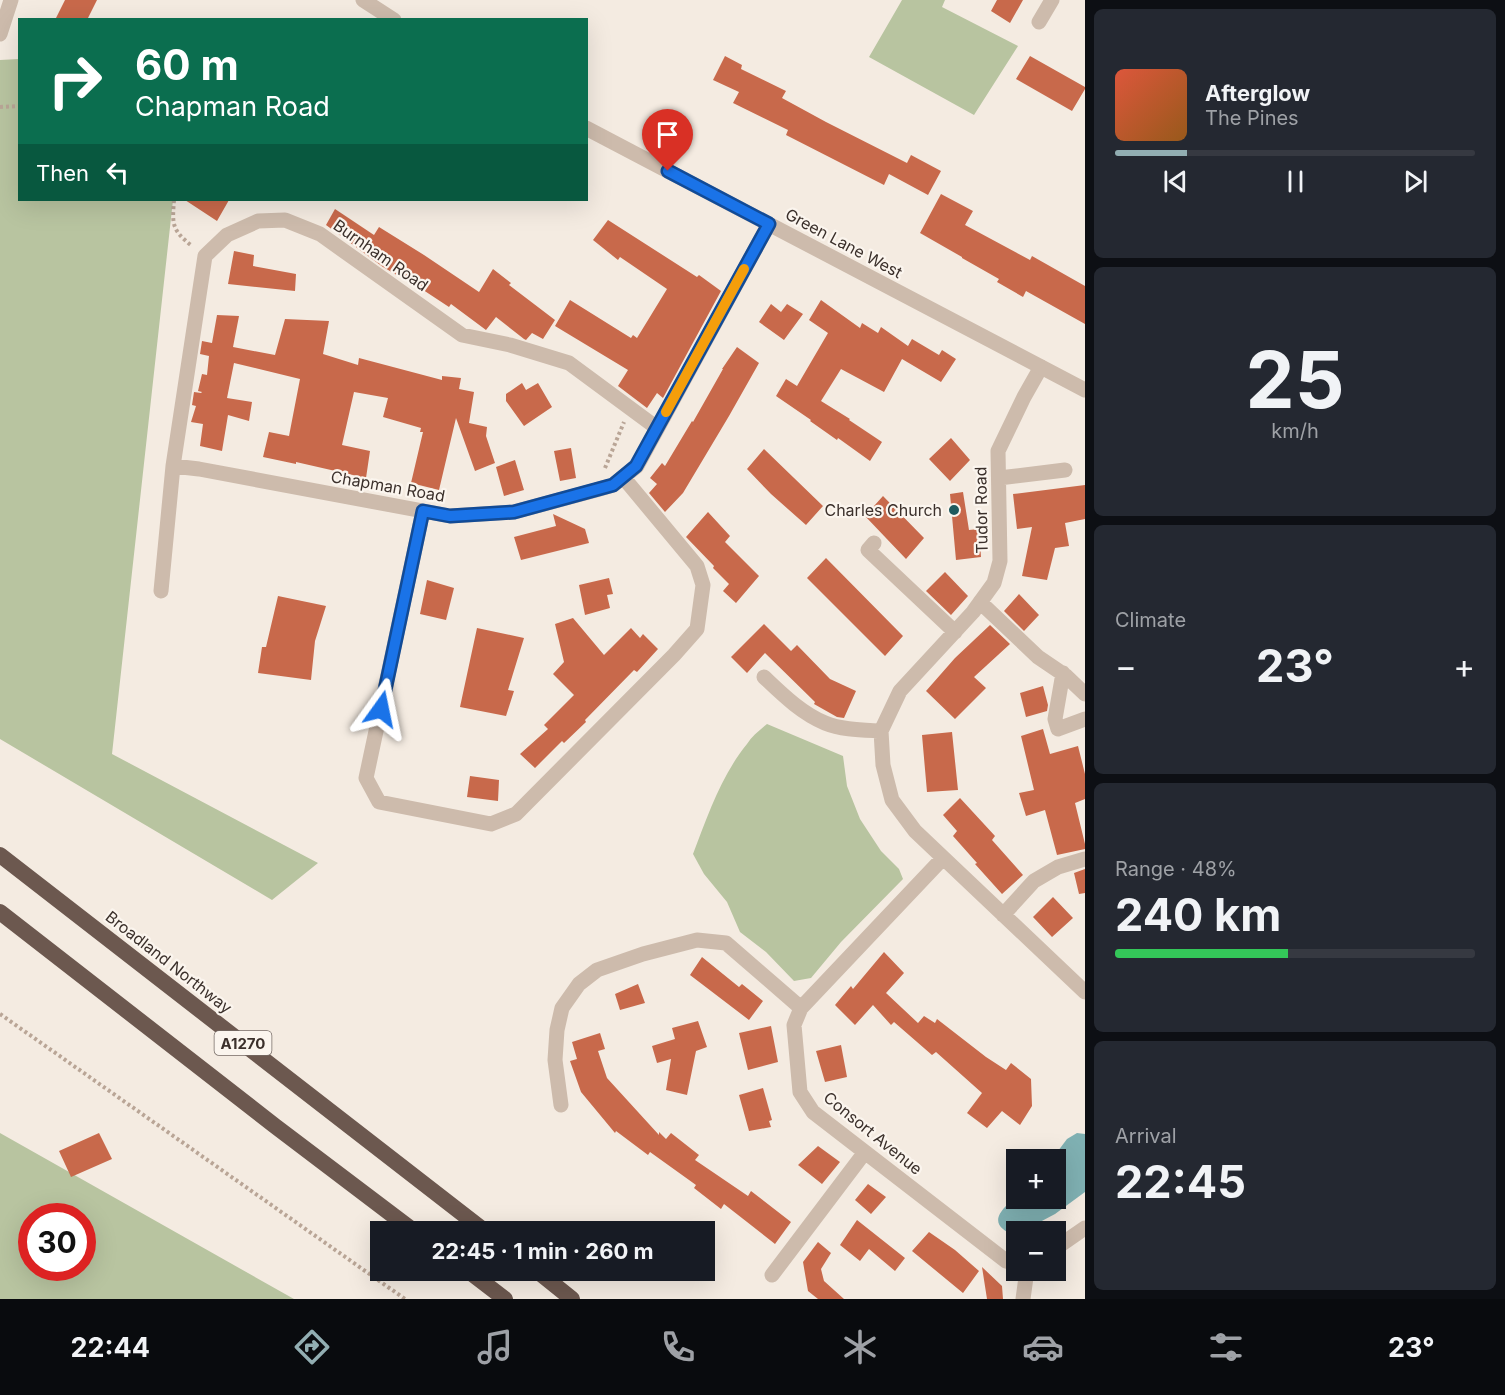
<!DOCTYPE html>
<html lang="en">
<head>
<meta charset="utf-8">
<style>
  body { margin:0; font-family:Inter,sans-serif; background:#242831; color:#f1f3f6; height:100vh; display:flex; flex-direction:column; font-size:22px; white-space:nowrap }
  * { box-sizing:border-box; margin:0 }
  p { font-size:20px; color:#9ea1a6 }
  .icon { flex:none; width:33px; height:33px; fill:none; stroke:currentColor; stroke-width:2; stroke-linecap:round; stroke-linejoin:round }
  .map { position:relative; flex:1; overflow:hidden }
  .details { display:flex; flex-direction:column; gap:9px; padding:9px; background:#0d0f14; width:420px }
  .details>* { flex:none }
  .banner { position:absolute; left:18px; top:18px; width:570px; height:183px; border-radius:0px; box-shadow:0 6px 24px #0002; background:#0b6e4f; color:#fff; overflow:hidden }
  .buttons { position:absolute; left:1006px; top:1149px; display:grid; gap:12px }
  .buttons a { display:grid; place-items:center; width:60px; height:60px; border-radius:0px; background:#171b24; box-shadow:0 6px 24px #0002; font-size:30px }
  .speed { position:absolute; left:18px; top:1203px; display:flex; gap:12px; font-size:30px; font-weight:700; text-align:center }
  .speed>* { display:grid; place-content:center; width:78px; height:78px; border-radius:50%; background:#171b24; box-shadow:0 6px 24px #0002; line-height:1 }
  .speed .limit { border:9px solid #d22; background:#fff; color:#111 }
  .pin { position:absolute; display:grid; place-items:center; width:51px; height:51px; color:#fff; margin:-62px -26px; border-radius:50% 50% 50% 0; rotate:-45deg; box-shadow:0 0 6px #0007 }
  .pin .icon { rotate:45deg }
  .me { position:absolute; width:66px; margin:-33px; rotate:12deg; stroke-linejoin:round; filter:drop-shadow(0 0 4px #0008) }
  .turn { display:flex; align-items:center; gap:21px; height:126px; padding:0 18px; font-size:27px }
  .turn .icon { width:78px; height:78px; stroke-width:2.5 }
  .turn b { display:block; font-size:42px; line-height:51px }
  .then { display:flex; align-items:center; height:57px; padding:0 18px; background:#0003; gap:12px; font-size:22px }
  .big { font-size:45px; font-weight:700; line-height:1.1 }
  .details .tile { flex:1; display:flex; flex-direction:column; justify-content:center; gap:9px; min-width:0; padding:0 21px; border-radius:9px; background:#242831 }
  .details .dial { align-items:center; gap:0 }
  .dial b { font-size:78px; line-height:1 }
  .song { display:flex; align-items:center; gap:18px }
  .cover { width:72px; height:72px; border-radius:9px; background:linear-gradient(135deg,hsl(10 70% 55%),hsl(30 70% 35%)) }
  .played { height:6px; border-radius:3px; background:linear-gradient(90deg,#92aeb2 20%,#363941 20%) }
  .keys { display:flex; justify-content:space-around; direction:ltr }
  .heat { display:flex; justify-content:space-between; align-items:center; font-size:33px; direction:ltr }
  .charge { height:9px; border-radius:4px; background:linear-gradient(90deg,#34c759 48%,#363941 0) }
  .trip { position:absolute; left:370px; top:1221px; width:345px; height:60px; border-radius:0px; background:#171b24; box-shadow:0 6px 24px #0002; font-weight:700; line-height:60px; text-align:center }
  .tab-bar { display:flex; height:96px; justify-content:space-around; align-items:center; background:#090b0e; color:#9ea1a6 }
  .tab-bar .icon { width:42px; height:42px }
  .tab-bar .on { color:#92aeb2 }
  .tab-bar b { font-size:27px; color:#f1f3f6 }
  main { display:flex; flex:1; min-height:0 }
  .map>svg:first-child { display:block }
</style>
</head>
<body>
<main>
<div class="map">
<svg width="1085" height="1299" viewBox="0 0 1085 1299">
  <rect width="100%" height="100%" fill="#f4ebe1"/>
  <!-- green -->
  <path fill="#b8c4a0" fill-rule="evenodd" d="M902 0H945L942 7 1018 46 974 115 869 57Z
    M19 59 20 200H173L112 754 318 863 272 900 0 739V60Z
    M767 724 843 756 847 786 860 819 881 851 899 869 903 879 841 942 811 978 794 981 766 952 740 932 727 902 704 874 693 854C708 815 721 776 747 744 752 736 760 730 767 724Z
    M0 1133 294 1299H0ZM32 1216H82V1268H32Z"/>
  <!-- water -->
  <path fill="#7fb0b2" d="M1077 1133 1085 1134V1192L1055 1214 1023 1231 1017 1232V1233C1011 1233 1007 1233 1003 1229 989 1218 1009 1203 1017 1196V1198H1056V1160L1052 1159 1067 1139Z"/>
  <!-- building -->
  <path fill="#c8694b" d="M65 0H97L87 20H55Z
    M997 0H1023L1010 23 991 11Z
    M725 56 742 65 741 69 786 91 782 98 826 122 907 163 911 155 941 171 928 195 889 174 884 185 786 135 788 130 733 103 739 92 713 80Z
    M1030 56 1085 87V89L1072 111 1016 79Z
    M941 194 973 211 965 225 1030 260 1032 256 1085 286V324L1026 291 1023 297 997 282 999 279 962 258V257L920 233Z
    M185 200H229L217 221Z
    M335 209 374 235 379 227 424 255 479 292 493 269 511 283 509 285 555 320 543 339 532 333 526 340 524 339 496 317 486 330 451 304 449 307 408 280 407 281 383 267 326 225Z
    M608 220 697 277 699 275 721 291 663 398 657 393 647 408 618 386 628 370 555 326 570 300 631 338 633 335 637 338 667 289 620 257 618 260 593 240Z
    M234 251 254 255 253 266 296 274 295 291 228 284Z
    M821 300 860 328 862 323 878 333 881 327 908 346 912 339 939 355 942 350 956 359 941 382 902 359 884 392 841 369 821 401 850 419 849 420 882 442 870 461 838 438 837 440 810 421 811 420 776 396 786 379 797 386 828 333 809 320Z
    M771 304 781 312 787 304 803 314 784 340 759 322Z
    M217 315 239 316 233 347 275 355 285 319 329 321 323 354 358 365 359 358 442 380V376L461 378 459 389 474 392 469 423 487 427 486 436 495 463 475 471 456 418 439 490 411 483 423 432H420L421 428 383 417 388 398 354 392 342 445 370 451 366 478 296 462V464L263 457 269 432 289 436 300 379 234 363 227 398 252 402 249 421 228 415 222 451 200 446 203 424 191 422 196 406 192 405 194 392 201 393 202 392 198 391 202 374 207 375 209 356 200 354 202 341 212 343Z
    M737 347 759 363 729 416 683 493 665 512 649 493 657 484 650 478 662 463 665 466 692 421 693 422 723 369H722Z
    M522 383 526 390 538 383 552 407 524 426 506 401V394Z
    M951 438 970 460 950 481 929 459Z
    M571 448 576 478 560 481 554 451Z
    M764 449 823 506 806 525 771 494 747 469Z
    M515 460 524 490 504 496 496 467Z
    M1085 485V519L1065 523 1069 546 1055 548 1047 580 1022 576 1032 527 1017 529 1013 494Z
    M963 492 969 530 979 529 981 557 956 560 950 494Z
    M883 496 924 538 906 559 865 516Z
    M708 512 730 536 725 542 759 576 736 603 723 591 729 584 713 568 714 566 686 537Z
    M553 514 585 529 589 543 521 560 514 537 556 526Z
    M826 558 903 636 885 656 807 578Z
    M945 572 968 596 951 615 926 591Z
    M609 578 613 594 607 595 610 608 585 615 579 585Z
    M427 580 454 588 446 620 420 614Z
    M1019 594 1039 615 1024 631 1004 611Z
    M278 596 326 606 315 641 311 680 258 673 262 647H266Z
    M573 618 604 655 631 628 640 638 643 634 658 649 637 672 634 670 585 720 586 722 564 743 562 741 535 768 520 754 548 729 544 725 574 695 553 674 564 662 555 624Z
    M764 624 791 651 797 645 830 679 856 691 844 718 837 717 814 704 815 702 765 653 747 673 731 657Z
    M990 625 1010 644 974 677 986 688 955 719 926 691 955 658Z
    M477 628 524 638 508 690 514 691 506 716 460 707Z
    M1043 686 1048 705 1047 711 1026 717 1020 693Z
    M1043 729 1050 754 1078 746 1085 774V799L1075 803 1085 844V849L1057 855 1045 810 1026 816 1019 793 1034 790 1021 736Z
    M952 732 958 790 927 792 922 735Z
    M470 776 499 780 498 801 467 797Z
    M960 798 995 836 992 840 1023 875 1002 894 975 864 977 863 953 836 957 831 943 815Z
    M1085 869V893L1079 894 1074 873Z
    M1053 897 1073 918 1052 937 1033 917Z
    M884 952 904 973 886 993 918 1023 924 1016 935 1023 937 1019 986 1057 1006 1070 1011 1063 1031 1079 1032 1106 1020 1125 1002 1111 987 1128 967 1113 982 1093 936 1052 932 1055 894 1022 891 1025 873 1005 855 1025 835 1005 851 986 853 989Z
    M702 957 739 987 742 984 763 1001 749 1020 690 975Z
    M638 984 645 1003 620 1010 615 994Z
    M698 1021 707 1047 696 1051 687 1095 666 1090 671 1059 657 1063 652 1046 675 1039 672 1028Z
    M771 1026 778 1062 748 1070 739 1033Z
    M600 1033 605 1049 598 1051 607 1078 659 1135V1132L666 1139 671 1133 699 1155 695 1160 748 1196 751 1191 791 1222 775 1244 724 1204 721 1209 694 1188 696 1185 650 1152 648 1155 616 1131 615 1133 581 1092 570 1061 577 1059 572 1042Z
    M841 1045 847 1077 825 1082 816 1051Z
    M763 1088 772 1120 769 1121 771 1127 749 1131 739 1095Z
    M99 1133 112 1159 71 1177 59 1151Z
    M818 1146 840 1162 822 1184 798 1165Z
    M868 1184 886 1197 871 1214 855 1200Z
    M857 1220 905 1258 895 1271 869 1249 860 1261 840 1245Z
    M929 1232 955 1250 979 1271 963 1293 912 1251Z
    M818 1242 831 1253 821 1269 824 1281 844 1299H818L808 1291 803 1262Z
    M982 1267 1002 1286 1003 1299H987Z"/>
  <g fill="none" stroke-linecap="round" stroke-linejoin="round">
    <!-- path -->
    <path stroke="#b9a596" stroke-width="4" stroke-dasharray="3 3" stroke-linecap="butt" d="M0 107 20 106
      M174 200C172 225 172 230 192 246
      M605 468 624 422
      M0 1014 405 1299"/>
    <!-- minor -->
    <path stroke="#cdbbac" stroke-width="15" d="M1039 22 1052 0
      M0 34 11 0
      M1041 367 1024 397 998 451 1000 561 994 583 973 612 900 691 881 731 883 765 892 800 915 831 1085 992
      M173 466 199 469 450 516 514 512 596 490 613 485 637 466 769 224
      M999 478 1065 470
      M423 511 366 778 379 802 491 824 516 814 674 655 697 629 703 585 697 566 623 477
      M874 543 868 550 955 632
      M161 591 173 466 205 256 227 235 258 221 285 220 320 234 462 335 510 345 569 363 657 428
      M980 602 1038 657 1066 676 1085 694
      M1063 673 1055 719 1058 729 1085 719
      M764 677C782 694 801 713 825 723 842 730 863 730 881 731
      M943 858 801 1008 794 1025 800 1092 813 1112 1006 1261 1017 1264
      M1003 915 1034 881 1058 867 1085 859
      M561 1105 555 1060 557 1030 562 1008 579 984 597 970 643 954 697 940 726 943 801 1008
      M1056 1248 1085 1228
      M772 1275 865 1152
      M1023 1299 1027 1270"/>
    <!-- tertiary -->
    <path stroke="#cdbbac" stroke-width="15" d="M363 0 394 20
      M586 128 1085 390"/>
    <!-- trunk -->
    <path stroke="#6c584f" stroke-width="16" d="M0 855 486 1232
      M0 912 275 1126 415 1232
      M467 1270 505 1299
      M536 1270 572 1299"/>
  </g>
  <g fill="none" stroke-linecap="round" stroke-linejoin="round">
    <defs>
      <path id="route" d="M381 709 423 511 450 516 514 512 613 485 636 466 769 224 668 171"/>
    </defs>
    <!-- route casing -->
    <use href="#route" stroke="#114b97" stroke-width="15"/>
    <!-- route -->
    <use href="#route" stroke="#1a73e8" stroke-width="10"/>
    <!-- slow -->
    <path stroke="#f59e0b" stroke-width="10" d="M666 412 744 269"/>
  </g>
  <!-- markers -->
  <circle fill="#1f5a5e" stroke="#fbf5ee" stroke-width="2" cx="954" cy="510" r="6"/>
  <g text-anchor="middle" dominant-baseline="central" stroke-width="4.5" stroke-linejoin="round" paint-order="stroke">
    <!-- shield labels -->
    <rect fill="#fbf5ee" stroke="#756b66" stroke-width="1.5" x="214.5" y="1031" width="57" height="24" rx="4.5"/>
    <g font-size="15" font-weight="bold" fill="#3b302b">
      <text x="243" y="1043">A1270</text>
    </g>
    <!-- street labels -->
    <g font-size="16" fill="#3b302b" stroke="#fbf5ee">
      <text transform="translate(844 243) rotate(28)">Green Lane West</text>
      <text transform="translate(381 255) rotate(35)">Burnham Road</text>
      <text transform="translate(388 486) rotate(10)">Chapman Road</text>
      <text transform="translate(981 510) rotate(-91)">Tudor Road</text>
      <text transform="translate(169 962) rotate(38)">Broadland Northway</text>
      <text transform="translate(873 1133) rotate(39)">Consort Avenue</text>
    </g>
    <!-- poi labels -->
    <g font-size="16" fill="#3b302b" stroke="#fbf5ee" text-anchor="end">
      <text x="942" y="510">Charles Church</text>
    </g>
  </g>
</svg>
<div class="buttons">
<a>+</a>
<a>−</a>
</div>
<div class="speed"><div class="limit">30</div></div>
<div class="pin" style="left:668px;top:171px;background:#d93025"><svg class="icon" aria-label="arrive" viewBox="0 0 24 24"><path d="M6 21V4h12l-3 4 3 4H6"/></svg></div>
<svg class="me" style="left:381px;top:709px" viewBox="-20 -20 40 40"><path d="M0-17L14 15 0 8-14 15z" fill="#1a73e8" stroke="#fff" stroke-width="4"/></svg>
<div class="trip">22:45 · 1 min · 260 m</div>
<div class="banner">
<div class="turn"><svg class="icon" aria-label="right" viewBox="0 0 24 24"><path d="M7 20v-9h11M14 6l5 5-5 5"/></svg><div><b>60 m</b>Chapman Road</div></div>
<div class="then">Then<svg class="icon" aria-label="left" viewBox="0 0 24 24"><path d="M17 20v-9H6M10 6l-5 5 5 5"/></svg></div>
</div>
</div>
<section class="details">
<div class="tile">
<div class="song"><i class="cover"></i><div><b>Afterglow</b><p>The Pines</p></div></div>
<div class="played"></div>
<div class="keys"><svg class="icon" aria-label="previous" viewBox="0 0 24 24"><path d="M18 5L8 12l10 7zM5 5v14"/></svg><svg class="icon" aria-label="pause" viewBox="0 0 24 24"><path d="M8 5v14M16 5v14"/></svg><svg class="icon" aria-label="next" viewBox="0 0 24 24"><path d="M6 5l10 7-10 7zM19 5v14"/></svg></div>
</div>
<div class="tile dial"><b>25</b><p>km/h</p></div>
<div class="tile"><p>Climate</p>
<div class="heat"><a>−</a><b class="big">23°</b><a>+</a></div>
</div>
<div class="tile"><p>Range · 48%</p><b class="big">240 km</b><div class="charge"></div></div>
<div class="tile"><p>Arrival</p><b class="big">22:45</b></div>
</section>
</main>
<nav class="tab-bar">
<b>22:44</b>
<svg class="icon on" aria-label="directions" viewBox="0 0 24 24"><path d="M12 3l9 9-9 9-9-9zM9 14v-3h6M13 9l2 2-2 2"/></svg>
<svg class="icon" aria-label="music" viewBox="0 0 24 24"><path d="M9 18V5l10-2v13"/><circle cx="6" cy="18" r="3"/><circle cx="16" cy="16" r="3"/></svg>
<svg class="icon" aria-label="phone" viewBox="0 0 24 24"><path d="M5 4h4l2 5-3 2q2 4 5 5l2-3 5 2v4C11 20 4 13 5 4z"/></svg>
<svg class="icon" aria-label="climate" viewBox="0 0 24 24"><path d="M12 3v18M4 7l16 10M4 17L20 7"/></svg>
<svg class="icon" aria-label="car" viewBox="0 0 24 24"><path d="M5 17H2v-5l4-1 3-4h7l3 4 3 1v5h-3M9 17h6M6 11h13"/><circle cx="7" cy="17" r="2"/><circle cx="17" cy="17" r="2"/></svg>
<svg class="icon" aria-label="filters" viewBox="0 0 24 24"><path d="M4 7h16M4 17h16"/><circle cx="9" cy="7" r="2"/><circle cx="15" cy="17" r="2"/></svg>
<b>23°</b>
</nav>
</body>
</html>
